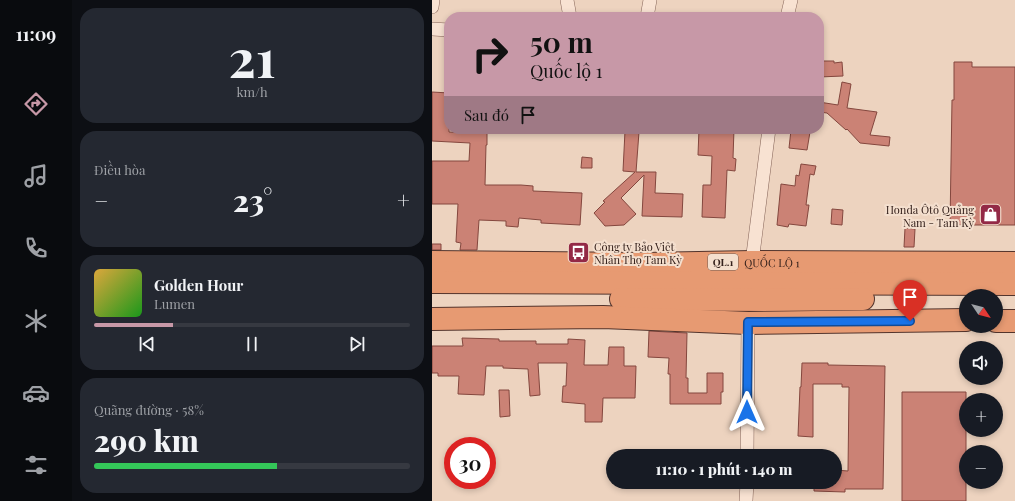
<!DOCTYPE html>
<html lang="vi">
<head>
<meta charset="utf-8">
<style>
  body { margin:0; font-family:"Playfair Display",serif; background:#242831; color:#f1f3f6; height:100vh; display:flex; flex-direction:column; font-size:15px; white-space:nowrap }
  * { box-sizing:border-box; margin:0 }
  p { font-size:13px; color:#9ea1a6 }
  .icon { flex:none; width:22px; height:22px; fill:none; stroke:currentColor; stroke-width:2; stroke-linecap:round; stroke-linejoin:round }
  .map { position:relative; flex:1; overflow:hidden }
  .drawer { display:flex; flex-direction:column; gap:8px; padding:8px; background:#0d0f14; width:360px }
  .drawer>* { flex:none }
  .top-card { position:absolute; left:12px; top:12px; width:380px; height:122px; border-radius:16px; box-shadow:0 2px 6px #0003; background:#c798a7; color:#111; overflow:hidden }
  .needle { width:26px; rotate:125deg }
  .tools { position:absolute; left:527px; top:289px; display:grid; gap:8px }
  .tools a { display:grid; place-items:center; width:44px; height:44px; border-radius:50%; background:#171b24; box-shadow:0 2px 6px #0003; font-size:20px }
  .speed { position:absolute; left:12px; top:437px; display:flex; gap:8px; font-size:20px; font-weight:700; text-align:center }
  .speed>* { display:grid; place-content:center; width:52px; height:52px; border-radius:50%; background:#171b24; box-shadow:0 2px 6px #0003; line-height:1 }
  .speed .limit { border:6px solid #d22; background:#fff; color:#111 }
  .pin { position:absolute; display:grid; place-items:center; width:34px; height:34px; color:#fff; margin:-41px -17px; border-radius:50% 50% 50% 0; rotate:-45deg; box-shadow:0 0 4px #0007 }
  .pin .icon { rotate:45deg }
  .me { position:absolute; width:44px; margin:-22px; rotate:0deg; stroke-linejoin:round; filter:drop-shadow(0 0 3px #0008) }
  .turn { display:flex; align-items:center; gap:14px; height:84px; padding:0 20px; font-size:18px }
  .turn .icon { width:52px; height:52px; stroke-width:2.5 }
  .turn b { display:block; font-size:28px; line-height:34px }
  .then { display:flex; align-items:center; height:38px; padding:0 20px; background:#0003; gap:8px; font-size:15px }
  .big { font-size:30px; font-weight:800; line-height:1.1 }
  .drawer .tile { flex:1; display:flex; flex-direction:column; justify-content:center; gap:6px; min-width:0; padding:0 14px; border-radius:16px; background:#242831 }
  .drawer .dial { align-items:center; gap:0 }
  .dial b { font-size:52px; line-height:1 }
  .song { display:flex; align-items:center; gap:12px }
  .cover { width:48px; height:48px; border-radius:6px; background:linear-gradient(135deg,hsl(40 70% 55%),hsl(120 70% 35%)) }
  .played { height:4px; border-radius:2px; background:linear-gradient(90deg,#c798a7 25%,#363941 25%) }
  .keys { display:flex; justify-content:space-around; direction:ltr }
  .heat { display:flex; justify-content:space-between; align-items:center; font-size:22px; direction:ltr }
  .charge { height:6px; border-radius:3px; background:linear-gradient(90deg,#34c759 58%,#363941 0) }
  .trip { position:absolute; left:174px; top:449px; width:236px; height:40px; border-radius:20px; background:#171b24; box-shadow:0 2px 6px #0003; font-weight:800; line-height:40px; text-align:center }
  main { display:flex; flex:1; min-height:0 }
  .tab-bar { display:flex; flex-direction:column; width:72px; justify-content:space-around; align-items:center; background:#090b0e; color:#9ea1a6 }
  .tab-bar .icon { width:28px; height:28px }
  .tab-bar .active { color:#c798a7 }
  .tab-bar b { font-size:18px; color:#f1f3f6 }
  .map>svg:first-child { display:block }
</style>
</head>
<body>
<main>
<nav class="tab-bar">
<b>11:09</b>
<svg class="icon active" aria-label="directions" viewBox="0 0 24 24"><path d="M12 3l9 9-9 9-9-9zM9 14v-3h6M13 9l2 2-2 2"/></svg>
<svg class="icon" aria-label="music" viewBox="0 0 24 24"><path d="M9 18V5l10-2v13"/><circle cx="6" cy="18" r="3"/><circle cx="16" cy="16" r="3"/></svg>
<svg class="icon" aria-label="phone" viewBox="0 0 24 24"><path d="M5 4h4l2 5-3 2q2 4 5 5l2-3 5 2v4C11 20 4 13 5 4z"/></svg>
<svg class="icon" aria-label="climate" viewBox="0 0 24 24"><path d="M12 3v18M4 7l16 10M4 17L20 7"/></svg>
<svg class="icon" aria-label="car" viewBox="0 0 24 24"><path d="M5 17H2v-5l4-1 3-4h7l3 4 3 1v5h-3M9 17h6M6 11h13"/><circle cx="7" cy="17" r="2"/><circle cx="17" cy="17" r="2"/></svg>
<svg class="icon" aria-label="filters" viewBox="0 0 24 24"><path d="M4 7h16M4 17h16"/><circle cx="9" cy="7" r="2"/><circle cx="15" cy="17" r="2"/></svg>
</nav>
<section class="drawer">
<div class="tile dial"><b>21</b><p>km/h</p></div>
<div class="tile"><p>Điều hòa</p>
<div class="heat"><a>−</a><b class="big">23°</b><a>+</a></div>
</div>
<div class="tile">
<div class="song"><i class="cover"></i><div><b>Golden Hour</b><p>Lumen</p></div></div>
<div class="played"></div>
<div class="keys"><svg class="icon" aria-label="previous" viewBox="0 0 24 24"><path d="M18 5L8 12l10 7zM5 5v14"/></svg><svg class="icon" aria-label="pause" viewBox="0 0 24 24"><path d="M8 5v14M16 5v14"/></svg><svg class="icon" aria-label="next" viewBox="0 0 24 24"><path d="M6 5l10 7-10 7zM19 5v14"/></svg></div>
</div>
<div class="tile"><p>Quãng đường · 58%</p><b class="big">290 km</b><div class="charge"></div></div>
</section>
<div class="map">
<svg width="583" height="501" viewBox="0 0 583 501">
  <rect width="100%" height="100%" fill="#edd3bf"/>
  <!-- building -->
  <path fill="#cb8275" stroke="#84473e" d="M387 61H402V63L410 62 411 76 387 77Z
    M522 62H540V67H583V225H518L520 100H522Z
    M410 82 419 84 415 108 445 112 438 135 458 137 457 146 428 143 415 129 414 130 395 113 387 112V102L406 105Z
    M0 92 17 93V132L40 133 41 129H55V145H54L53 185H89L101 186V191L150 193 148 225 109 223V220L87 218 86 227 74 226V221L47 220 45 250H28L29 243 24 242 26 204H0V161H37L38 143 0 141Z
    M267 129H302L301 158 304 159 303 171 295 170 293 218 270 217 271 185H279L280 156 266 155Z
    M359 130 378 132 375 150 357 148Z
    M193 131 207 132 204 172H224L223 193 251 194 250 217 210 216 212 175 189 198 204 214 192 225 173 226 162 213 173 202 171 201 203 172 191 171Z
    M150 157 160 158V168H149Z
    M369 164 384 166 382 175 378 174 374 205H377L374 226 357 224 356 227 345 225 349 184 363 186 364 175 367 176Z
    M400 209 411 210 410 225 399 224Z
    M473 228 483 229 482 247H472Z
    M0 244H9V250H0Z
    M217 331 255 333 254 378H256V393H275V373H291V392H289V404H238V374H236L237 358 216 357Z
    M30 338 67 339V341H104V344H136V339L153 340 152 365H176L177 347H192V366H204L203 398H171L170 422H153V404L130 402 131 386H134L135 363H106L108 395 98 396 96 369 71 368V366H54L52 395 26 394 27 376H6V373H0V346H31Z
    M370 363H396V365L453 366 451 489H413V492L382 491V482H403V470L416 471 417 387H410V384H381V437L366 436 368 387H369Z
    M67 390H77L78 416 68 417Z
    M470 392H534V501H470Z"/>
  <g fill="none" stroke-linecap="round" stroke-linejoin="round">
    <defs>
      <path id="minor" d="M135 0 138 17
        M0 7 1 0
        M215 17 218 0
        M355 17 359 0
        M0 29 17 30
        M320 262 337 129
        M315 456 316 323
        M314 501 315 482"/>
      <g id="trunk">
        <path id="s1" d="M0 262 213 264 320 262 583 263"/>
        <path d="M0 282 583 284"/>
        <path d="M189 299 330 300 431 299"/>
        <path d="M0 319 171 317 316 323 534 320"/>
        <path d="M564 321H583"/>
      </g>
    </defs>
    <!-- minor casing -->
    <use href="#minor" stroke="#856458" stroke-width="14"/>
    <!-- trunk casing -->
    <use href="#trunk" stroke="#53342c" stroke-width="24"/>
    <!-- minor -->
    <use href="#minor" stroke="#f8e2d2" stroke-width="13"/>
    <!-- trunk -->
    <use href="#trunk" stroke="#e79a72" stroke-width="22"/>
  </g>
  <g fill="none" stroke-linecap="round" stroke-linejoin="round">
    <defs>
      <path id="route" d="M315 412 316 322 478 321"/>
    </defs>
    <!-- route casing -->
    <use href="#route" stroke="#114b97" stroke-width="10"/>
    <!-- route -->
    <use href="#route" stroke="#1a73e8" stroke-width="7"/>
  </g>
  <!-- icons -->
  <defs>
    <symbol id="shop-square" viewBox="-11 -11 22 22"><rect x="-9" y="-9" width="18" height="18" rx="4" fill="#932946" stroke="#f4dfce"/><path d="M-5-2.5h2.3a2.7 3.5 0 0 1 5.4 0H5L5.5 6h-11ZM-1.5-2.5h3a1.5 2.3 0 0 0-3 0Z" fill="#fff"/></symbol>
    <symbol id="bus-square" viewBox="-11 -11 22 22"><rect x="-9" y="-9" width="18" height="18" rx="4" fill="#932946" stroke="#f4dfce"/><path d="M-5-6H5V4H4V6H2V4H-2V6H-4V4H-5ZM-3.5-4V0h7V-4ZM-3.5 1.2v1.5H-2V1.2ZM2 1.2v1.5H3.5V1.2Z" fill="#fff"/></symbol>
  </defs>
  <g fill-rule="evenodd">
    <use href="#shop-square" x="546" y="202" width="25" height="25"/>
    <use href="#bus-square" x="134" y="240" width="25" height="25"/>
  </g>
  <g text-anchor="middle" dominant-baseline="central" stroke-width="4" stroke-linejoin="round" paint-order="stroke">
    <!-- shield labels -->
    <rect fill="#f4dfce" stroke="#6e5a51" stroke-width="1" x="276" y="254" width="30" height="16" rx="3"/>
    <g font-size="10" font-weight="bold" fill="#35211c">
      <text x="291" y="262">QL.1</text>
    </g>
    <!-- poi labels -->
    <g font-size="11" fill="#35211c" stroke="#f4dfce" text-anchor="end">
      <text x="542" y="209">Honda Ôtô Quảng<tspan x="542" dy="13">Nam - Tam Kỳ</tspan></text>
      <text x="162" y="246" text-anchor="start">Công ty Bảo Việt<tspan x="162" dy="13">Nhân Thọ Tam Kỳ</tspan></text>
    </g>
    <!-- street labels -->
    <g font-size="11" fill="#35211c" stroke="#f4dfce">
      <text stroke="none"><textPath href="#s1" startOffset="340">QUỐC LỘ 1</textPath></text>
    </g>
  </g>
</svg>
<div class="tools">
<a><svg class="needle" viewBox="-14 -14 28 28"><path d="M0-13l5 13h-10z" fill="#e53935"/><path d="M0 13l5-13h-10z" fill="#9ea1a6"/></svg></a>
<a><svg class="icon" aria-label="sound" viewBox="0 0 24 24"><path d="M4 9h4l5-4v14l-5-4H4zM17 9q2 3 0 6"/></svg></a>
<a>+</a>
<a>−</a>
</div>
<div class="speed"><div class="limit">30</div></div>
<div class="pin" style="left:478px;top:321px;background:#d93025"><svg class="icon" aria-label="arrive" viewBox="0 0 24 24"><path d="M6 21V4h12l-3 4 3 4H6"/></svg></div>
<svg class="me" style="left:315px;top:412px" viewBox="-20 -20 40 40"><path d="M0-17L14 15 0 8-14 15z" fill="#1a73e8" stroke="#fff" stroke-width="4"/></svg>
<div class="trip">11:10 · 1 phút · 140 m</div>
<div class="top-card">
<div class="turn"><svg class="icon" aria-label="right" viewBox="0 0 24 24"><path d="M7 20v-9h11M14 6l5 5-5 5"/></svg><div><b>50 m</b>Quốc lộ 1</div></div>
<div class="then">Sau đó<svg class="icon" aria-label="arrive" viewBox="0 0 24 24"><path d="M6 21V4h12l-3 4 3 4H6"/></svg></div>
</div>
</div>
</main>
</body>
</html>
